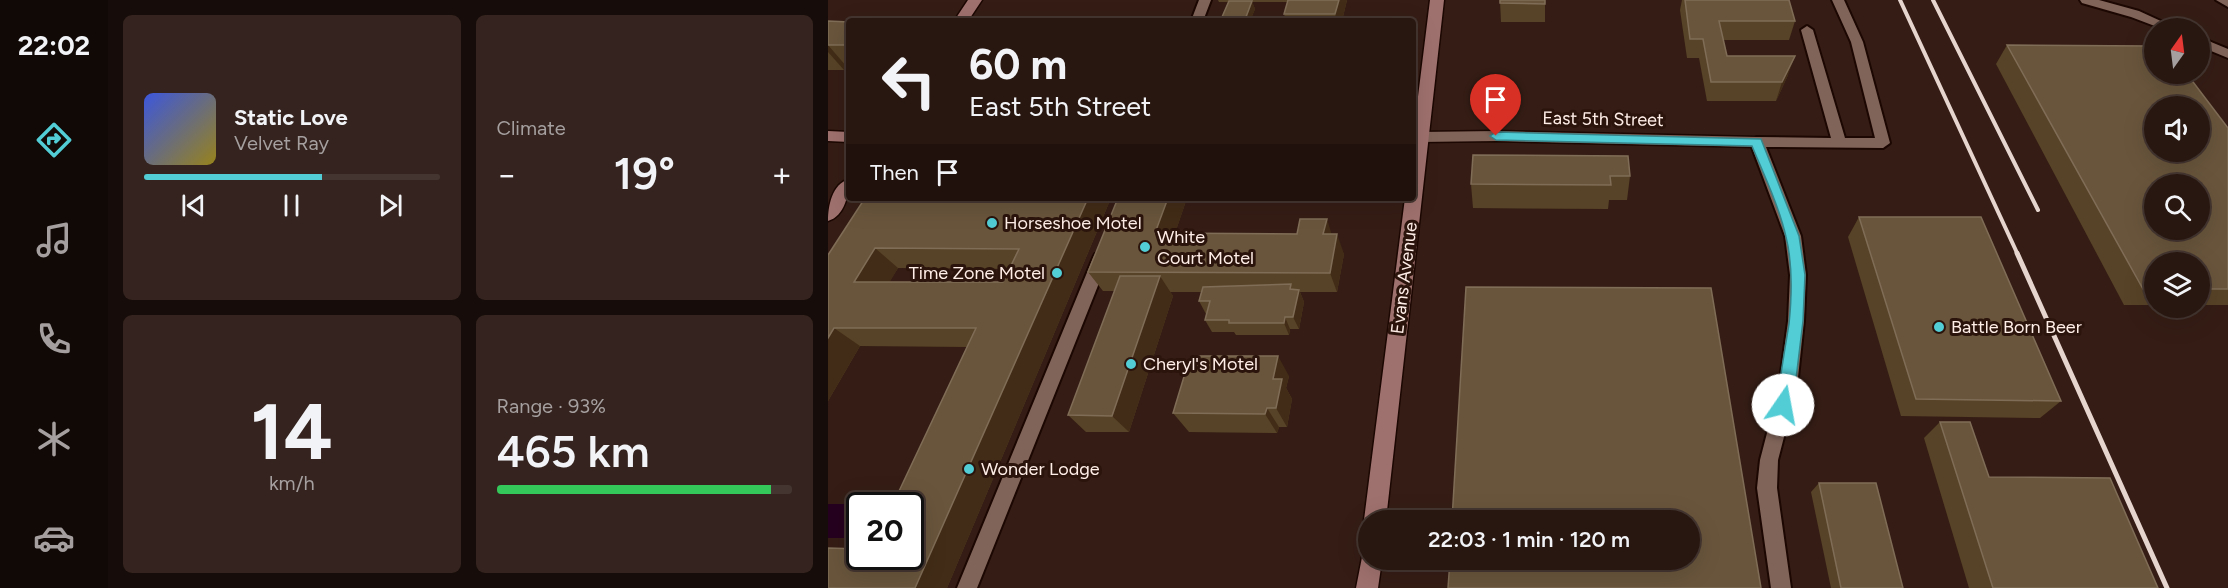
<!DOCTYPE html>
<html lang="en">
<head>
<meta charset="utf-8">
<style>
  body { margin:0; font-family:Figtree,sans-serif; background:#34231e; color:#f1f3f6; height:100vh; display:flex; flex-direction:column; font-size:22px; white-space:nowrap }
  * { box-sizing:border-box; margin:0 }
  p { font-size:20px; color:#a59f9f }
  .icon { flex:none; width:33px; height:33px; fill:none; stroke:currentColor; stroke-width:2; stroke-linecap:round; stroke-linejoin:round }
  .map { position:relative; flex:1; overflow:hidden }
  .panel { display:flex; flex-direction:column; gap:15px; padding:15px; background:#160c09; width:720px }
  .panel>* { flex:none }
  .banner { position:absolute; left:18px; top:18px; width:570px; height:183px; border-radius:6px; box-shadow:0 6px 24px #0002,0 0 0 2px #443530; background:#281610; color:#f1f3f6; overflow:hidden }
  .needle { width:39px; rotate:14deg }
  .tools { position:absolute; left:1316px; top:18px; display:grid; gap:12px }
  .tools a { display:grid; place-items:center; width:66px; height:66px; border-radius:50%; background:#281610; box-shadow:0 6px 24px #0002,0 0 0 2px #443530; font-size:30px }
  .speed { position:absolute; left:18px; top:492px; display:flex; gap:12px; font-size:30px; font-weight:700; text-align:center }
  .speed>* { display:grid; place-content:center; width:78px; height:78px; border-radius:50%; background:#281610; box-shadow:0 6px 24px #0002,0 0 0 2px #443530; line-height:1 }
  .speed .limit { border:3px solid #111; border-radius:9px; background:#fff; color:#111 }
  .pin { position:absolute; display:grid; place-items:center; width:51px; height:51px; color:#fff; margin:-62px -26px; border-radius:50% 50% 50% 0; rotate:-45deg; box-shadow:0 0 6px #0007 }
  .pin .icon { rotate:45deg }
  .me { position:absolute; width:66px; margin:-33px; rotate:12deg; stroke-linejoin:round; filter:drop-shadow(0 0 4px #0008) }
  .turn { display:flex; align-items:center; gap:21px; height:126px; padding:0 24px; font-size:27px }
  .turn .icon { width:78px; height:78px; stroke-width:2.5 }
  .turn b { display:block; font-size:42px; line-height:51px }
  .then { display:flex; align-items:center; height:57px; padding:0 24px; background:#0003; gap:12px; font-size:22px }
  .big { font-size:45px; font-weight:600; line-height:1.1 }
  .panel .widget { flex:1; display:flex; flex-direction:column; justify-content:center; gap:9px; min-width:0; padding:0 21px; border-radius:9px; background:#34231e }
  .panel .dial { align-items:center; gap:0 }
  .dial b { font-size:78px; line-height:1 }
  .song { display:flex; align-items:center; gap:18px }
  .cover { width:72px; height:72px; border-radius:9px; background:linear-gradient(135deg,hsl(230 70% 55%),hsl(50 70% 35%)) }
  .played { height:6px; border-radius:3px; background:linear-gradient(90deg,#52ccd5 60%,#443530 60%) }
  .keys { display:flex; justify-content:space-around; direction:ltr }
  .heat { display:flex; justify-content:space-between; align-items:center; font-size:33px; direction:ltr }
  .charge { height:9px; border-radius:4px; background:linear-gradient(90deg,#34c759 93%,#443530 0) }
  .panel .tiles { flex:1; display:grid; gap:15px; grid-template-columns:repeat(2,1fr) }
  .trip { position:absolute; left:530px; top:510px; width:342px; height:60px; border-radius:30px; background:#281610; box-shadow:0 6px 24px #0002,0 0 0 2px #443530; font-weight:600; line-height:60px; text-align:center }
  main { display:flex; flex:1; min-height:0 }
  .tabs { display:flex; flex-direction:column; width:108px; justify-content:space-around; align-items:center; background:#100906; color:#a59f9f }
  .tabs .icon { width:42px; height:42px }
  .tabs .active { color:#52ccd5 }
  .tabs b { font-size:27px; color:#f1f3f6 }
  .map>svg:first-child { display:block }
</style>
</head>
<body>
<main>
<nav class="tabs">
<b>22:02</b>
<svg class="icon active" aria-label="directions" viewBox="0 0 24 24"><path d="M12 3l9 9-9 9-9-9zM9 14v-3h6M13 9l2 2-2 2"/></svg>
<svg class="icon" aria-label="music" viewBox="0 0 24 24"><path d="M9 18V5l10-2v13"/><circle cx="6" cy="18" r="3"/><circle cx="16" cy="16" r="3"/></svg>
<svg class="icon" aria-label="phone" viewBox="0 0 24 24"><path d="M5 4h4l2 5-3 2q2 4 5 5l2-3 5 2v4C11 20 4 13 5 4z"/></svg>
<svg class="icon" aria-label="climate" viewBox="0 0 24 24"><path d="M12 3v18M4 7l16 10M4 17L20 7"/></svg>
<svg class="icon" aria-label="car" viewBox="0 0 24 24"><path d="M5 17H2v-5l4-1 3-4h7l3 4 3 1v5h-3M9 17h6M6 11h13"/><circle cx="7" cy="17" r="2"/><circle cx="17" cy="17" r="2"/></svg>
</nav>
<section class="panel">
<div class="tiles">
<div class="widget">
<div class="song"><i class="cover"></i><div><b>Static Love</b><p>Velvet Ray</p></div></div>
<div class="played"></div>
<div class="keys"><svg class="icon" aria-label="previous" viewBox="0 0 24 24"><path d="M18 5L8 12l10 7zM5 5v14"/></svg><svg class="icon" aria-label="pause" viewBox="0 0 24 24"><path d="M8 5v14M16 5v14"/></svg><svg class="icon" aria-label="next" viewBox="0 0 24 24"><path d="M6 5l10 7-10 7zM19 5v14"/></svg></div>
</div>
<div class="widget"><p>Climate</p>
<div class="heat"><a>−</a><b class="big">19°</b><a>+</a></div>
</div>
<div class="widget dial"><b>14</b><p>km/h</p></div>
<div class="widget"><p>Range · 93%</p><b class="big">465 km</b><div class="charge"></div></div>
</div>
</section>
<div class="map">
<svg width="1400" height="588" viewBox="0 0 1400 588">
  <rect width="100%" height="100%" fill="#351d15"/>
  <!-- water -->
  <path fill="#26011f" d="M0 504H52L32 506 31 538H0Z"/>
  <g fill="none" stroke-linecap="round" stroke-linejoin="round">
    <defs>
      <path id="lane" d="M371 0H383L375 21H363Z
        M1004 0H1016L1035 42 1062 143 1055 148 938 147 973 236 978 275 976 321 969 387 950 460 949 488 963 588H943L929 488 932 460 951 387 960 321 962 275 957 236 922 142 929 137 1003 138 973 30 979 26 985 30 1017 138H1047L1023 42Z
        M1252 0H1271L1311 11 1348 28H1332L1303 17 1254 3Z
        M1388 0H1400V7Z
        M1371 37 1400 49V58L1371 46Z
        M273 252 279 254 281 258 149 588H129L265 258 267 254Z"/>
      <path id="street" d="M668 131 929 137 934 138 937 142 934 146 929 147 668 141 592 142 585 138 587 133 592 132Z"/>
      <path id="secondary" d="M140 0H154L140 21H126Z
        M602 0H616L558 520H540V528L536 520 577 198H585V137Z
        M0 131 21 132V142L0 141Z
        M21 179C21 194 17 216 0 221 0 206 4 184 21 179Z
        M540 550V560H554L550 588H528L535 552Z"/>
    </defs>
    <!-- lane casing -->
    <use href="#lane" stroke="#1c0702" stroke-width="4"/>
    <!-- street casing -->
    <use href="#street" stroke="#1c0702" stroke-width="3"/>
    <!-- secondary casing -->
    <use href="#secondary" stroke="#1c0702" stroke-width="3"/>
    <!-- lane -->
    <use href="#lane" fill="#806459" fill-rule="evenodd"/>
    <!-- street -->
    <use href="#street" fill="#806459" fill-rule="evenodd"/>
    <!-- secondary -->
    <use href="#secondary" fill="#9f716e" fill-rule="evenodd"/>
    <!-- rail-far1 -->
    <path stroke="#e6d4ce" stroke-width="4" d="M1072 0 1190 255
      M1105 0 1210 210"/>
    <!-- rail -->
    <path stroke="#e6d4ce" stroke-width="5" d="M1189 253 1339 588"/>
  </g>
  <!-- wall -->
  <path fill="#574327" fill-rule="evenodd" d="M390 0H519L514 21H458L456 14 460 2H424L427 9 422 21H396L394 17 400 2H391Z
    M672 0H717V22H673Z
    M854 0H961L967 21 961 40H895L899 56 960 75 948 101H879L871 58H859L852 10Z
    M0 21 21 22V67H19L16 70H0Z
    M1179 45 1400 128V305H1371V262H1326V305H1296L1168 64Z
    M645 155 802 176 799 200H781L780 209 645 208 643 184Z
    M283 198 119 588H0L82 556 139 347 32 346 0 401V255ZM70 268 182 269 175 282H61Z
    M290 198H359L347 233 503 234 516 254 509 292H472L476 302 471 329H462L461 335H408L406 332H384L377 320 378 314 371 301 373 292H342L345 296 301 432H258L240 415 287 291H275L260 272Z
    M1031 217 1233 401 1212 418 1073 416 1020 237Z
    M461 376 458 388 464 399 459 427H451L449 433 361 432 345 413Z
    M1112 422 1161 477 1330 588H1141L1096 438Z
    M991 483 1075 588H1003L983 492Z"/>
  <!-- shaded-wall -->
  <path fill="#422c17" d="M511 0H519L514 21H509L507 14Z
    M424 1 427 9 422 21H420L418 17Z
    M0 45 19 67 16 70 0 52Z
    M967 56 960 75 948 101 954 82Z
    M260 198H283L119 588H87Z
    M340 198H359L340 254 327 233Z
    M499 219 505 239 495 234Z
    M509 234 516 254 509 292 502 273Z
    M47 248 70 268 50 302 26 282Z
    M332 276 345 296 301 432 284 416Z
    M471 290 476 302 471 329 465 317Z
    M457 317 462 329 461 335 456 323Z
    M6 328 32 346 0 401V338Z
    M450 356 461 376 458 388 464 399 459 427 448 408 445 379Z
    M439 408 451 427 449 433 437 414Z"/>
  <!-- building -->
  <path fill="#69553c" stroke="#806d57" stroke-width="1.5" fill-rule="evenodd" d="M460 0H511L507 14H456Z
    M672 0H717V4L672 3Z
    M857 0H961L967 21H891L899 56H967L954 82H883L875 39H862Z
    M401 1H424L418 17H394Z
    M0 21 21 22V45H0Z
    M1179 45 1323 46 1326 47V74H1359L1400 128V289H1371V262H1326V289H1315ZM1326 106H1371V152H1326ZM1326 184H1371V230H1326Z
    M645 155 800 156 802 176H782L783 185 643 184Z
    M37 198H260L87 588H0V548L32 549V556H82V506H64L148 328H6L0 338V255ZM47 248 191 249 175 282H26Z
    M290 198H340L327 233 469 234 472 219H499L495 234H509L502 273 260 272Z
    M1031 217H1153L1233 401 1088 399Z
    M292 276H332L284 416 240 415Z
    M463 284 462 289 471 290 465 317H457L456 323H401V320H377L382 301H371L375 287Z
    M638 287 883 288 933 588H620L622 560H861V520H624Z
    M367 356H450L445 379H454L448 408H439L437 414 345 413 358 370H363Z
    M1112 422H1142L1161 477 1282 478 1330 588H1165Z
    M991 483H1048L1075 588H1013Z"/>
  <!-- route -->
  <path fill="#52ccd5" stroke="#35858a" stroke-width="1.5" d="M668 132 933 139 971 236 977 275 975 321 967 387 961 410 955 412 950 410C947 403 959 337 961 324 964 295 965 265 958 237 951 206 936 175 924 146L668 140 662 136Z"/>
  <!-- markers -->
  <g fill="#52ccd5" stroke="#2b140c" stroke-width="2">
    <circle cx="164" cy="223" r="6"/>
    <circle cx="317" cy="247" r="6"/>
    <circle cx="229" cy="273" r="6"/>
    <circle cx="1111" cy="327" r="6"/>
    <circle cx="303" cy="364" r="6"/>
    <circle cx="141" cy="469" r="6"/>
  </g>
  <g text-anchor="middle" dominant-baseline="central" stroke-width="6" stroke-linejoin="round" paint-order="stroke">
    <!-- street labels -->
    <g font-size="18" fill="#ffeee8" stroke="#2b140c">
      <text transform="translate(775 119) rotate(1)">East 5th Street</text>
      <text transform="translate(576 278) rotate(-83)">Evans Avenue</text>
    </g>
    <!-- poi labels -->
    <g font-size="18" fill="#ffeee8" stroke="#2b140c" text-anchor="start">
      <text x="176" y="223">Horseshoe Motel</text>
      <text x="329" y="237">White<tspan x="329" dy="21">Court Motel</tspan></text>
      <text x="217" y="273" text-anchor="end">Time Zone Motel</text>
      <text x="1123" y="327">Battle Born Beer</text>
      <text x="315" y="364">Cheryl's Motel</text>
      <text x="153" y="469">Wonder Lodge</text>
    </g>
  </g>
</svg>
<div class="tools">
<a><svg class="needle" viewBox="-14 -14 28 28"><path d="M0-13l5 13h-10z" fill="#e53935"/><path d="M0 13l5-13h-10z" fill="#a59f9f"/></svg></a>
<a><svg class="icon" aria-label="sound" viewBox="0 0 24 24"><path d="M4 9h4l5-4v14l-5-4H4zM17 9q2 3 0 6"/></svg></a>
<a><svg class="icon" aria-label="search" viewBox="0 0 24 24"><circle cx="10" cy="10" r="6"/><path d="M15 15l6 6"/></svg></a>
<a><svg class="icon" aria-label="layers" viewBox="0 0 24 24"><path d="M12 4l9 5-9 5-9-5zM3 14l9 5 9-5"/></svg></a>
</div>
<div class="speed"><div class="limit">20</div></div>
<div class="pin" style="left:668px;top:136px;background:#d93025"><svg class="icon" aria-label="arrive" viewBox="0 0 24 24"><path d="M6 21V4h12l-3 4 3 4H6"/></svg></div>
<svg class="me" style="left:955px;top:405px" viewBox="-20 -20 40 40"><circle r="19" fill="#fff"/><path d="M0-13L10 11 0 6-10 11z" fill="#52ccd5"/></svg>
<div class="trip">22:03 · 1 min · 120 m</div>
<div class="banner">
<div class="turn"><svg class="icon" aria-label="left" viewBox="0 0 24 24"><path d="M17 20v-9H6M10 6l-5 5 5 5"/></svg><div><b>60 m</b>East 5th Street</div></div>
<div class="then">Then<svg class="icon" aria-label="arrive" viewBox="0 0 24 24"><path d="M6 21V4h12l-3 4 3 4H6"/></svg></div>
</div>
</div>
</main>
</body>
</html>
